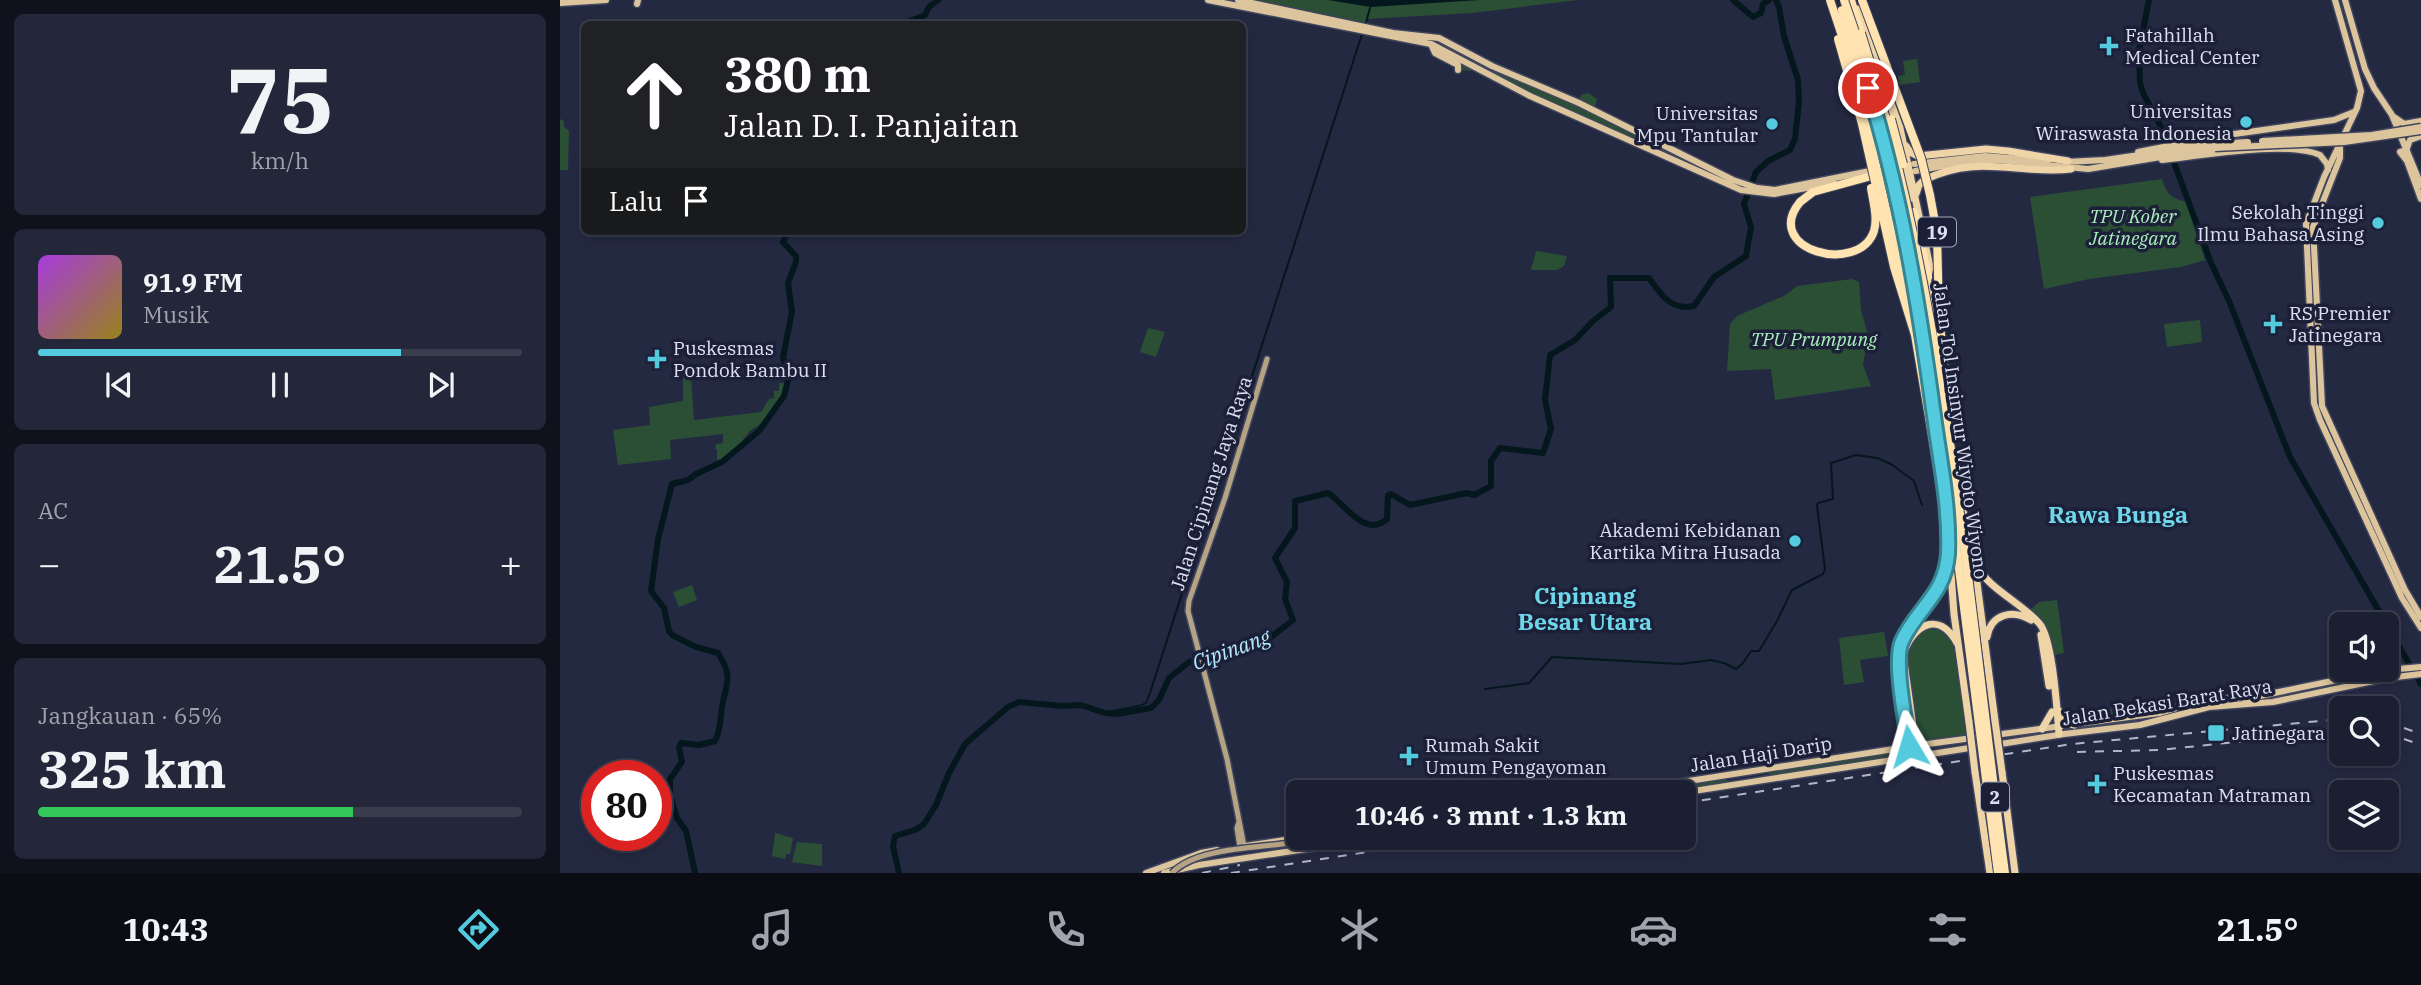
<!DOCTYPE html>
<html lang="id">
<head>
<meta charset="utf-8">
<style>
  body { margin:0; font-family:"IBM Plex Serif",serif; background:#24273a; color:#f1f3f6; height:100vh; display:flex; flex-direction:column; font-size:26px; white-space:nowrap }
  * { box-sizing:border-box; margin:0 }
  p { font-size:23px; color:#a0a2ac }
  .icon { flex:none; width:38px; height:38px; fill:none; stroke:currentColor; stroke-width:2; stroke-linecap:round; stroke-linejoin:round }
  .map { position:relative; flex:1; overflow:hidden }
  .details { display:flex; flex-direction:column; gap:14px; padding:14px; background:#0f111c; width:560px }
  .details>* { flex:none }
  .hud { position:absolute; left:21px; top:21px; width:665px; height:214px; border-radius:10px; box-shadow:0 4px 10px #0003,0 0 0 2px #393d4d; background:#202124; color:#fff; overflow:hidden }
  .fabs { position:absolute; left:1769px; top:612px; display:grid; gap:14px }
  .fabs a { display:grid; place-items:center; width:70px; height:70px; border-radius:10px; background:#1b1f32; box-shadow:0 4px 10px #0003,0 0 0 2px #393d4d; font-size:35px }
  .speed { position:absolute; left:21px; top:760px; display:flex; gap:14px; font-size:35px; font-weight:700; text-align:center }
  .speed>* { display:grid; place-content:center; width:91px; height:91px; border-radius:50%; background:#1b1f32; box-shadow:0 4px 10px #0003,0 0 0 2px #393d4d; line-height:1 }
  .speed .limit { border:10px solid #d22; background:#fff; color:#111 }
  .pin { position:absolute; display:grid; place-items:center; width:60px; height:60px; color:#fff; margin:-30px; border:4px solid #fff; border-radius:50%; box-shadow:0 2px 7px #0007 }
  .me { position:absolute; width:77px; margin:-38px; rotate:353deg; stroke-linejoin:round; filter:drop-shadow(0 0 5px #0008) }
  .turn { display:flex; align-items:center; gap:24px; height:147px; padding:0 28px; font-size:32px }
  .turn .icon { width:91px; height:91px; stroke-width:2.5 }
  .turn b { display:block; font-size:49px; line-height:60px }
  .then { display:flex; align-items:center; height:66px; padding:0 28px; background:#0003; gap:14px; font-size:26px }
  .big { font-size:52px; font-weight:700; line-height:1.1 }
  .details .tile { flex:1; display:flex; flex-direction:column; justify-content:center; gap:10px; min-width:0; padding:0 24px; border-radius:10px; background:#24273a }
  .details .dial { align-items:center; gap:0 }
  .dial b { font-size:91px; line-height:1 }
  .song { display:flex; align-items:center; gap:21px }
  .cover { width:84px; height:84px; border-radius:10px; background:linear-gradient(135deg,hsl(280 70% 55%),hsl(50 70% 35%)) }
  .played { height:7px; border-radius:4px; background:linear-gradient(90deg,#54cade 75%,#393d4d 75%) }
  .keys { display:flex; justify-content:space-around; direction:ltr }
  .heat { display:flex; justify-content:space-between; align-items:center; font-size:38px; direction:ltr }
  .charge { height:10px; border-radius:5px; background:linear-gradient(90deg,#34c759 65%,#393d4d 0) }
  .trip { position:absolute; left:726px; top:780px; width:410px; height:70px; border-radius:10px; background:#1b1f32; box-shadow:0 4px 10px #0003,0 0 0 2px #393d4d; font-weight:700; line-height:70px; text-align:center }
  .menu { display:flex; height:112px; justify-content:space-around; align-items:center; background:#0b0c14; color:#a0a2ac }
  .menu .icon { width:49px; height:49px }
  .menu .on { color:#54cade }
  .menu b { font-size:32px; color:#f1f3f6 }
  main { display:flex; flex:1; min-height:0 }
  .map>svg:first-child { display:block }
</style>
</head>
<body>
<main>
<section class="details">
<div class="tile dial"><b>75</b><p>km/h</p></div>
<div class="tile">
<div class="song"><i class="cover"></i><div><b>91.9 FM</b><p>Musik</p></div></div>
<div class="played"></div>
<div class="keys"><svg class="icon" aria-label="previous" viewBox="0 0 24 24"><path d="M18 5L8 12l10 7zM5 5v14"/></svg><svg class="icon" aria-label="pause" viewBox="0 0 24 24"><path d="M8 5v14M16 5v14"/></svg><svg class="icon" aria-label="next" viewBox="0 0 24 24"><path d="M6 5l10 7-10 7zM19 5v14"/></svg></div>
</div>
<div class="tile"><p>AC</p>
<div class="heat"><a>−</a><b class="big">21.5°</b><a>+</a></div>
</div>
<div class="tile"><p>Jangkauan · 65%</p><b class="big">325 km</b><div class="charge"></div></div>
</section>
<div class="map">
<svg width="1861" height="873" viewBox="0 0 1861 873">
  <rect width="100%" height="100%" fill="#242942"/>
  <!-- green -->
  <path fill="#2b4f35" d="M679 0H1018L912 13 807 19 805 27Z
    M813 29 866 35 1019 102 1021 95 1028 93 1037 99 1034 111 1191 187 1181 190 911 67V71L898 70 871 44Z
    M1357 59 1360 82 1339 85 1338 76 1345 75 1343 61Z
    M0 119 4 121V127L9 131 8 170H0Z
    M1602 179C1606 194 1612 198 1626 202L1645 260 1621 267 1529 279 1484 289 1470 197Z
    M976 251 1007 256 1004 266 997 270H971Z
    M1292 279 1299 282 1301 310 1308 335 1303 365 1311 386 1215 400 1211 369 1167 371 1170 324 1177 316 1226 295 1237 286Z
    M1640 320 1642 342 1607 347 1604 324Z
    M588 328 605 332 596 357 580 352Z
    M131 376 134 420 201 412 209 399 214 398V391H219V383H225C223 395 214 413 204 422 200 426 194 427 190 431 180 442 173 458 157 460V449H155L156 444 163 443V434L110 440 111 459 58 465 53 430 90 425 89 407 123 401V377Z
    M132 585 137 600 119 607 113 592Z
    M1497 600 1504 653 1490 656 1484 630 1467 613 1479 602Z
    M1360 629 1383 630 1396 647 1409 737 1357 743 1343 655Z
    M1324 632 1328 656 1300 660 1304 682 1284 685 1279 638Z
    M1536 707 1545 709 1574 707 1576 717 1519 724 1518 716 1533 714V709Z
    M1339 752V756L1328 758 1209 776V772Z
    M1166 778 1167 782 1099 793H1071Z
    M215 833 233 838 230 854H226L225 859 212 856Z
    M237 842 262 844V866L232 862Z"/>
  <!-- water -->
  <path fill="#04171d" d="M768 0H920L811 7Z"/>
  <g fill="none" stroke-linecap="round" stroke-linejoin="round">
    <!-- stream -->
    <path stroke="#04171d" stroke-width="2" d="M805 26 810 8
      M925 689 969 683 992 657 1121 664 1151 660 1164 663 1176 669 1183 663 1191 651H1199L1217 621 1232 590 1263 574 1265 569 1257 506 1258 503 1273 499 1271 463 1296 455 1317 458 1331 464 1354 481 1362 505
      M545 713C557 709 577 708 586 703L590 693 802 34"/>
    <!-- river -->
    <path stroke="#04171d" stroke-width="6" d="M1173 0 1193 17 1201 13 1203 4 1209 0
      M1589 0 1579 51 1580 83 1583 93 1601 127 1651 263 1669 301 1730 457 1827 625
      M343 24 365 15 369 7 378 0
      M1827 626 1861 684
      M110 791V779L122 762 119 748 121 743 139 745 155 741C161 729 160 720 162 707 166 682 174 679 158 653L136 647 112 635 109 631 104 608 91 591 98 539 112 484 128 480 136 474 162 462 199 431 224 396 229 376 223 357 232 312 228 283 236 262V256L223 242 226 236 234 231
      M111 799 117 818 126 831 135 873
      M339 873 333 846 335 836 355 830 364 824 376 805 389 773 405 744 448 707 459 702 502 706 521 705 545 713 557 714 591 708 599 700 609 678 629 662 706 641 733 620 725 599 727 582 715 558 735 528V501L768 493C784 503 805 539 827 519L828 495 831 494 850 505 907 493 914 495 931 486V461L940 448 983 453 991 429 985 400 990 355 1015 340 1033 321 1051 307 1050 278H1089C1101 295 1111 311 1134 306L1154 277 1186 256 1191 227 1184 204 1196 172 1208 161 1230 150 1235 139 1239 102 1238 80 1224 36 1219 7 1216 0"/>
    <defs>
      <path id="secondary" d="M679 822 677 828 680 847
        M684 846 667 759 628 611 629 601 665 498 707 359
        M730 846 790 840"/>
      <path id="primary" d="M648 0 871 44 970 96 1181 190 1214 194 1274 183
        M678 0 833 33 879 38 932 66 1019 103 1173 180 1197 188 1215 190 1315 170
        M1775 0 1801 91 1797 108 1764 177 1746 224 1754 403 1760 420 1842 598 1861 628
        M1785 0 1805 69 1814 88 1832 115 1861 185
        M0 3 46 0
        M77 4 78 0
        M871 44 875 53 898 65V70
        M1834 117 1844 124 1861 121
        M1780 147V158L1753 227 1762 406 1845 590 1861 617
        M1847 148 1850 140 1861 136
        M1847 150 1840 152 1847 161 1861 199
        M1578 152 1660 136 1774 120 1794 112
        M1602 160C1640 156 1727 140 1760 155L1767 164 1768 170
        M1506 162 1545 160 1655 144
        M1354 164 1425 156 1488 161
        M1355 171 1411 161 1438 160 1528 169 1655 148
        M1827 670 1861 667
        M1434 745 1504 734 1580 725 1649 707 1713 702 1828 678 1861 674
        M1052 793 1360 745 1599 713 1647 699 1690 698 1825 670
        M1121 793 1416 747
        M685 846 738 838
        M586 873 641 853 657 850
        M604 873 639 865 819 838"/>
      <path id="trunk" d="M1297 9 1340 128 1370 267 1368 276
        M1320 85 1331 124
        M1346 146 1350 152 1358 156 1426 149 1448 151 1508 161
        M1340 159 1349 199
        M1356 194 1359 185 1364 180C1419 153 1457 175 1511 169
        M1366 272 1377 329
        M1347 288 1350 264
        M1365 354 1383 481
        M1383 368 1392 433
        M1385 492 1394 614 1409 722
        M1400 497 1414 560 1435 721
        M1415 564C1429 589 1460 602 1479 623 1493 638 1497 711 1499 734
        M1481 635 1489 686
        M1427 637C1431 614 1452 609 1471 620
        M1499 711 1503 720 1514 725
        M1482 729 1492 712
        M1357 755 1343 655C1352 626 1378 609 1397 643
        M1350 756 1339 651C1348 620 1382 600 1386 566
        M1415 772 1430 873
        M1442 772 1455 873"/>
      <path id="motorway" d="M1291 0 1301 33
        M1333 192 1345 239
        M1240 202 1253 192 1308 177
        M1354 212 1368 277
        M1369 417 1382 497"/>
    </defs>
    <!-- secondary casing -->
    <use href="#secondary" stroke="#41465e" stroke-width="8"/>
    <!-- primary casing -->
    <use href="#primary" stroke="#41465e" stroke-width="9"/>
    <!-- trunk casing -->
    <use href="#trunk" stroke="#41465e" stroke-width="10"/>
    <!-- motorway casing -->
    <use href="#motorway" stroke="#41465e" stroke-width="10"/>
    <!-- secondary -->
    <use href="#secondary" stroke="#b5a384" stroke-width="5"/>
    <!-- primary -->
    <use href="#primary" stroke="#dcc59c" stroke-width="6"/>
    <!-- trunk -->
    <use href="#trunk" stroke="#eed4a7" stroke-width="7"/>
    <!-- motorway -->
    <use href="#motorway" stroke="#ffe4b2" stroke-width="8"/>
    <!-- rail -->
    <path stroke="#b1b5c8" stroke-width="2" stroke-dasharray="9 9" stroke-linecap="butt" d="M1827 722 1861 734
      M1827 733 1861 745
      M1517 752 1599 750 1782 731
      M1124 803 1512 744 1782 719
      M642 873 680 865
      M671 873 899 838"/>
    <defs>
      <path id="secondary-bridge" d="M612 873C635 848 697 848 730 843"/>
      <path id="primary-bridge" d="M1702 141 1812 135 1861 127
        M1655 144 1688 142
        M1655 148 1784 142 1861 131"/>
      <path id="trunk-bridge" d="M1435 721 1442 772
        M1409 722 1415 772"/>
      <path id="motorway-bridge" d="M1270 0 1296 78 1339 265 1360 331
        M1284 0C1344 168 1370 346 1393 522 1408 639 1423 756 1438 873
        M1302 0 1361 158 1370 195 1377 233 1379 315 1385 373
        M1282 10 1324 159
        M1301 33C1387 306 1407 591 1445 873
        M1278 39 1302 124 1334 267 1355 335 1369 417
        M1331 119 1343 164
        M1240 202C1201 250 1299 276 1314 231 1318 218 1313 201 1311 188"/>
    </defs>
    <!-- secondary-bridge casing -->
    <use href="#secondary-bridge" stroke="#41465e" stroke-width="8" stroke-linecap="butt"/>
    <!-- primary-bridge casing -->
    <use href="#primary-bridge" stroke="#41465e" stroke-width="9" stroke-linecap="butt"/>
    <!-- trunk-bridge casing -->
    <use href="#trunk-bridge" stroke="#41465e" stroke-width="10" stroke-linecap="butt"/>
    <!-- motorway-bridge casing -->
    <use href="#motorway-bridge" stroke="#41465e" stroke-width="10" stroke-linecap="butt"/>
    <!-- secondary-bridge -->
    <use href="#secondary-bridge" stroke="#b5a384" stroke-width="5"/>
    <!-- primary-bridge -->
    <use href="#primary-bridge" stroke="#dcc59c" stroke-width="6"/>
    <!-- trunk-bridge -->
    <use href="#trunk-bridge" stroke="#eed4a7" stroke-width="7"/>
    <!-- motorway-bridge -->
    <use href="#motorway-bridge" stroke="#ffe4b2" stroke-width="8"/>
  </g>
  <g fill="none" stroke-linecap="round" stroke-linejoin="round">
    <defs>
      <path id="route" d="M1308 88C1341 194 1359 306 1374 416 1380 461 1390 508 1388 554 1385 595 1357 608 1342 641 1333 660 1346 723 1349 746"/>
    </defs>
    <!-- route casing -->
    <use href="#route" stroke="#378390" stroke-width="18"/>
    <!-- route -->
    <use href="#route" stroke="#54cade" stroke-width="12"/>
  </g>
  <!-- markers -->
  <g fill="#54cade" stroke="#1b1f37" stroke-width="2.5">
    <path d="M1545.5 35.5h7v7h7v7h-7v7h-7v-7h-7v-7h7z"/>
    <circle cx="1686" cy="122" r="7"/>
    <circle cx="1212" cy="124" r="7"/>
    <circle cx="1818" cy="223" r="7"/>
    <path d="M1709.5 313.5h7v7h7v7h-7v7h-7v-7h-7v-7h7z"/>
    <path d="M93.5 348.5h7v7h7v7h-7v7h-7v-7h-7v-7h7z"/>
    <circle cx="1235" cy="541" r="7"/>
    <rect x="1647" y="724" width="18" height="18" rx="3.5"/>
    <path d="M845.5 745.5h7v7h7v7h-7v7h-7v-7h-7v-7h7z"/>
    <path d="M1533.5 773.5h7v7h7v7h-7v7h-7v-7h-7v-7h7z"/>
  </g>
  <g text-anchor="middle" dominant-baseline="central" stroke-width="7" stroke-linejoin="round" paint-order="stroke">
    <!-- shield labels -->
    <g fill="#1b1f37" stroke="#a2a6b9" stroke-width="2">
      <rect x="1358" y="217.5" width="38" height="29" rx="5"/>
      <rect x="1421" y="782.5" width="28" height="29" rx="5"/>
    </g>
    <g font-size="18" font-weight="bold" fill="#dce0f1">
      <text x="1377" y="232">19</text>
      <text x="1435" y="797">2</text>
    </g>
    <!-- poi labels -->
    <g font-size="19" fill="#dce0f1" stroke="#1b1f37" text-anchor="start">
      <text x="1565" y="35">Fatahillah<tspan x="1565" dy="22">Medical Center</tspan></text>
      <text x="1672" y="111" text-anchor="end">Universitas<tspan x="1672" dy="22">Wiraswasta Indonesia</tspan></text>
      <text x="1198" y="113" text-anchor="end">Universitas<tspan x="1198" dy="22">Mpu Tantular</tspan></text>
      <text x="1804" y="212" text-anchor="end">Sekolah Tinggi<tspan x="1804" dy="22">Ilmu Bahasa Asing</tspan></text>
      <text x="1729" y="313">RS Premier<tspan x="1729" dy="22">Jatinegara</tspan></text>
      <text x="113" y="348">Puskesmas<tspan x="113" dy="22">Pondok Bambu II</tspan></text>
      <text x="1221" y="530" text-anchor="end">Akademi Kebidanan<tspan x="1221" dy="22">Kartika Mitra Husada</tspan></text>
      <text x="1672" y="733">Jatinegara</text>
      <text x="865" y="745">Rumah Sakit<tspan x="865" dy="22">Umum Pengayoman</tspan></text>
      <text x="1553" y="773">Puskesmas<tspan x="1553" dy="22">Kecamatan Matraman</tspan></text>
    </g>
    <!-- park labels -->
    <g font-size="19" font-style="italic" fill="#aaf0bc" stroke="#1b1f37">
      <text x="1573" y="216">TPU Kober<tspan x="1573" dy="22">Jatinegara</tspan></text>
      <text x="1254" y="339">TPU Prumpung</text>
    </g>
    <!-- street labels -->
    <g font-size="19" fill="#dce0f1" stroke="#1b1f37">
      <text transform="translate(1401 431) rotate(82)">Jalan Tol Insinyur Wiyoto Wiyono</text>
      <text transform="translate(651 483) rotate(-72)">Jalan Cipinang Jaya Raya</text>
      <text transform="translate(1607 702) rotate(-9)">Jalan Bekasi Barat Raya</text>
      <text transform="translate(1201 754) rotate(-9)">Jalan Haji Darip</text>
    </g>
    <!-- water labels -->
    <g font-size="21" font-style="italic" fill="#b6eafe" stroke="#1b1f37">
      <text transform="translate(671 649) rotate(-20)">Cipinang</text>
    </g>
    <!-- quarter labels -->
    <g font-size="23" font-weight="bold" fill="#6fd7ea" stroke="#1b1f37">
      <text x="1558" y="514">Rawa Bunga</text>
      <text x="1025" y="595">Cipinang<tspan x="1025" dy="26">Besar Utara</tspan></text>
    </g>
  </g>
</svg>
<div class="fabs">
<a><svg class="icon" aria-label="sound" viewBox="0 0 24 24"><path d="M4 9h4l5-4v14l-5-4H4zM17 9q2 3 0 6"/></svg></a>
<a><svg class="icon" aria-label="search" viewBox="0 0 24 24"><circle cx="10" cy="10" r="6"/><path d="M15 15l6 6"/></svg></a>
<a><svg class="icon" aria-label="layers" viewBox="0 0 24 24"><path d="M12 4l9 5-9 5-9-5zM3 14l9 5 9-5"/></svg></a>
</div>
<div class="speed"><div class="limit">80</div></div>
<div class="pin" style="left:1308px;top:88px;background:#d93025"><svg class="icon" aria-label="arrive" viewBox="0 0 24 24"><path d="M6 21V4h12l-3 4 3 4H6"/></svg></div>
<svg class="me" style="left:1349px;top:746px" viewBox="-20 -20 40 40"><path d="M0-17L14 15 0 8-14 15z" fill="#54cade" stroke="#fff" stroke-width="4"/></svg>
<div class="trip">10:46 · 3 mnt · 1.3 km</div>
<div class="hud">
<div class="turn"><svg class="icon" aria-label="ahead" viewBox="0 0 24 24"><path d="M12 20V5M6 11l6-6 6 6"/></svg><div><b>380 m</b>Jalan D. I. Panjaitan</div></div>
<div class="then">Lalu<svg class="icon" aria-label="arrive" viewBox="0 0 24 24"><path d="M6 21V4h12l-3 4 3 4H6"/></svg></div>
</div>
</div>
</main>
<nav class="menu">
<b>10:43</b>
<svg class="icon on" aria-label="directions" viewBox="0 0 24 24"><path d="M12 3l9 9-9 9-9-9zM9 14v-3h6M13 9l2 2-2 2"/></svg>
<svg class="icon" aria-label="music" viewBox="0 0 24 24"><path d="M9 18V5l10-2v13"/><circle cx="6" cy="18" r="3"/><circle cx="16" cy="16" r="3"/></svg>
<svg class="icon" aria-label="phone" viewBox="0 0 24 24"><path d="M5 4h4l2 5-3 2q2 4 5 5l2-3 5 2v4C11 20 4 13 5 4z"/></svg>
<svg class="icon" aria-label="climate" viewBox="0 0 24 24"><path d="M12 3v18M4 7l16 10M4 17L20 7"/></svg>
<svg class="icon" aria-label="car" viewBox="0 0 24 24"><path d="M5 17H2v-5l4-1 3-4h7l3 4 3 1v5h-3M9 17h6M6 11h13"/><circle cx="7" cy="17" r="2"/><circle cx="17" cy="17" r="2"/></svg>
<svg class="icon" aria-label="filters" viewBox="0 0 24 24"><path d="M4 7h16M4 17h16"/><circle cx="9" cy="7" r="2"/><circle cx="15" cy="17" r="2"/></svg>
<b>21.5°</b>
</nav>
</body>
</html>
